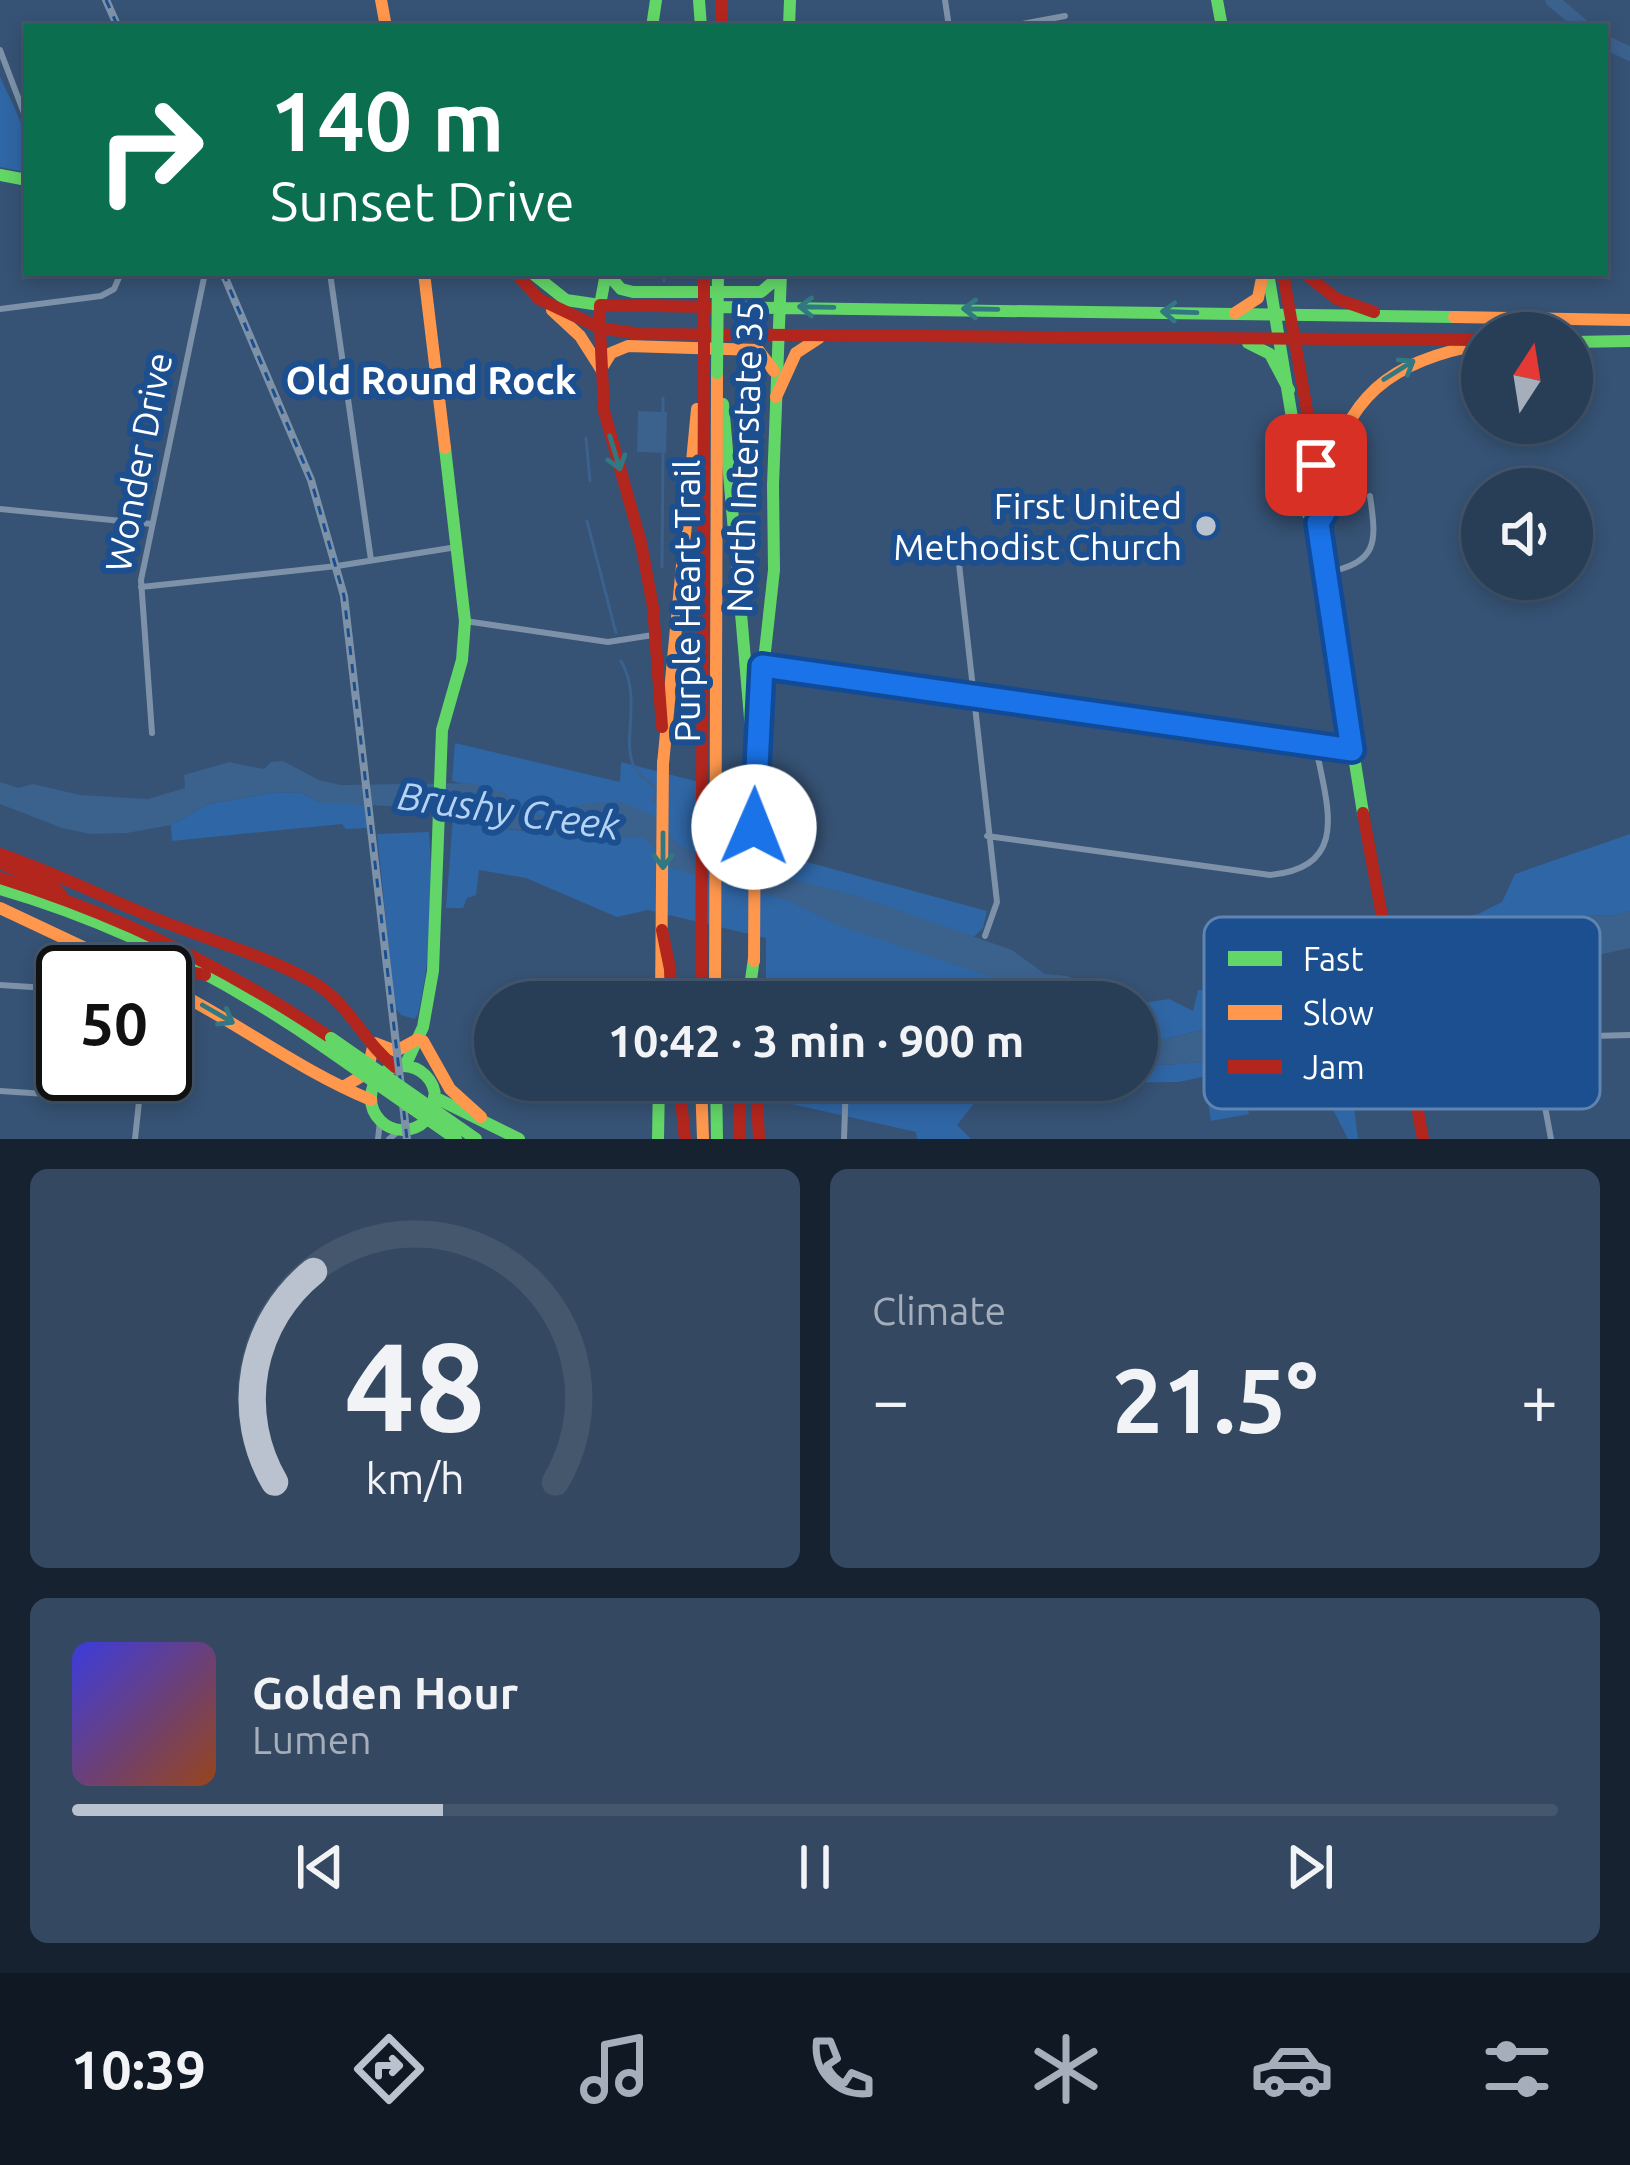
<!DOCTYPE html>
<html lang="en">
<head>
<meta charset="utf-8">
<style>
  body { margin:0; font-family:Ubuntu,sans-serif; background:#344961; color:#f1f3f6; height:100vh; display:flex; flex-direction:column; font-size:45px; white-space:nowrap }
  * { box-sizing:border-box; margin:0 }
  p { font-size:39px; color:#a5aeba }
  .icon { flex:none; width:66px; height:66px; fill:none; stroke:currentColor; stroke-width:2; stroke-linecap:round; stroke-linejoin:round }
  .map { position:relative; height:1139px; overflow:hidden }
  .drawer { display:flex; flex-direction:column; gap:30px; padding:30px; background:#162230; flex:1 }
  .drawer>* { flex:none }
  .banner { position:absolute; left:24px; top:24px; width:1584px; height:252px; border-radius:0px; box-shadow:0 6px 18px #0003,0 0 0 3px #44576d; background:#0b6e4f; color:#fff; overflow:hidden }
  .needle { width:78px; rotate:12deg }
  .tools { position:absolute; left:1461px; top:312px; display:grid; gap:24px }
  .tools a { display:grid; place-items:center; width:132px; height:132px; border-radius:50%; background:#283e57; box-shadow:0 6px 18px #0003,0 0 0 3px #44576d; font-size:60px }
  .speed { position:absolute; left:36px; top:945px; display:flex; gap:24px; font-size:60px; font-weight:700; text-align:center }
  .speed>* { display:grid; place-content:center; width:156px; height:156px; border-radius:50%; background:#283e57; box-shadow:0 6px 18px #0003,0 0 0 3px #44576d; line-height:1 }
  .speed .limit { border:6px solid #111; border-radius:18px; background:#fff; color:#111 }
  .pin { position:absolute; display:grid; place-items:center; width:102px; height:102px; color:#fff; margin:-51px; border-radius:24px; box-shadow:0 6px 18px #0006 }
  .me { position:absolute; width:132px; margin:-66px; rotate:1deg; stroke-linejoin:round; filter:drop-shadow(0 0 9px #0008) }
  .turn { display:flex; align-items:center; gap:42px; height:252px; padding:0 48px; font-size:54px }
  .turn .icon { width:156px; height:156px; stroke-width:2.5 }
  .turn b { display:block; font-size:84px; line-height:102px }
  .big { font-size:90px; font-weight:700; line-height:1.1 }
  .drawer .card { flex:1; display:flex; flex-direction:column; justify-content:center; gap:18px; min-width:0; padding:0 42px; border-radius:18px; background:#344961 }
  .drawer .dial { align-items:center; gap:0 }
  .dial svg { height:312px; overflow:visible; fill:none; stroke:#44576d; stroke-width:7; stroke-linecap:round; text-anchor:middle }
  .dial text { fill:#f1f3f6; stroke:none }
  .song { display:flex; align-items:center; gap:36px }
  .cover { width:144px; height:144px; border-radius:18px; background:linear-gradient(135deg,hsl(240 70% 55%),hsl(20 70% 35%)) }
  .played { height:12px; border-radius:6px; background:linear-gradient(90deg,#b9c2ce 25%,#44576d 25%) }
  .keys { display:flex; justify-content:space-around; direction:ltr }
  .heat { display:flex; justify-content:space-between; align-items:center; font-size:66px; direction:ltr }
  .drawer .tiles { flex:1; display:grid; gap:30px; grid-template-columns:1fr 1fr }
  .card:last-child { grid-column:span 2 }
  .trip { position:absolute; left:474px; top:981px; width:684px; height:120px; border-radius:60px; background:#283e57; box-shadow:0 6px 18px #0003,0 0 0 3px #44576d; font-weight:700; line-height:120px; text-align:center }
  .tabs { display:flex; height:192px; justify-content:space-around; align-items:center; background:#101923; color:#a5aeba }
  .tabs .icon { width:84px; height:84px }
  .tabs .selected { color:#b9c2ce }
  .tabs b { font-size:54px; color:#f1f3f6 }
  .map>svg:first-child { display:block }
</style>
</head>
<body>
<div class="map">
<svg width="1630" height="1139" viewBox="0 0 1630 1139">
  <rect width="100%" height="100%" fill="#365274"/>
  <!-- green -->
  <path fill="#2f66a5" d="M0 76C10 102 39 145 21 171L0 167Z
    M455 743 620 782 621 762 792 806 796 859 987 911 983 928 950 960 1039 993 1047 1002H766V938L648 910 617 917 526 878 479 870 476 895 467 898 463 908H446L453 818C475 812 486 826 507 829 553 835 597 837 643 837L650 841 605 805H577L547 819 515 804 504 793 452 781Z
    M277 792 302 793 321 803H365L368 828 346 829 342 824 172 841 171 825 209 804Z
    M429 832C433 894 432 953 418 1014L415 1019 401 1015 395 1008 377 834Z
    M1630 834V911L1616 915 1555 917 1406 970 1400 929 1478 914 1502 902 1515 874Z
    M1230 945 1375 952 1380 976 1367 977 1311 1003 1137 1046V1004L1169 999 1193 1011 1198 990H1229Z
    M1382 1013 1387 1060 1374 1062 1364 1033 1346 1043 1358 1139H1348L1305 1055 1179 1082 1083 1083 1075 1087 983 1092 957 1125 971 1139H917L916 1132 765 1098V1080H1137V1064C1218 1070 1305 1037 1382 1013Z
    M1244 1084 1249 1114 1211 1121 1206 1090Z"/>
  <!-- water -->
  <path fill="#3b618d" d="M638 411 667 412 666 453 637 452Z
    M283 761 319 780 341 785 473 783 504 793 515 804 547 819 577 805 619 801 652 815 678 845 714 859 861 897 1012 950 1045 974 1067 976 1088 984 1101 1002H1047L1038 993 835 924 789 901 681 871 670 867 643 837 586 838 494 827 477 815 445 817 432 808 321 803 302 793 277 792 209 804 171 825 127 833 90 834 62 828 0 804V782L18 788 33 784 80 795 148 799 185 788 184 775 229 762 264 769 271 762Z
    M1630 911V948C1567 962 1503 976 1441 992 1341 1019 1243 1072 1137 1064V1046L1311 1003 1368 977 1406 970 1418 959 1555 917 1616 915Z"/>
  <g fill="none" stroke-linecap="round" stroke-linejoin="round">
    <!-- stream -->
    <path stroke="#3b618d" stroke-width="3" d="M664 281V273
      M663 398V414
      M586 438 590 481
      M587 521 616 633
      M662 567 663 454
      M621 661C643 698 620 743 635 768 640 776 649 783 657 789L654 802"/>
    <!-- river -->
    <path stroke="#3b618d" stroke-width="14" d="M1552 0 1584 27
      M1605 42 1630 54"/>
    <!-- street -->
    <path stroke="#7d92a8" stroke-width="6" d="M945 0 949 27
      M1006 27 1065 16
      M0 50 27 121
      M330 273 371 560
      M0 309 101 296 114 289 121 273
      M0 509 152 524
      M958 555 997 902 985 936
      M1325 573C1378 562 1377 544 1370 496
      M141 587 337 566 457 547
      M465 621 608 642 653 635
      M765 666 1352 750
      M152 733 141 580 205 273
      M987 836 1270 875C1352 868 1326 803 1316 747
      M0 985 63 989
      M1411 1076 1538 1069
      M0 1091 139 1100
      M135 1139 142 1074
      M378 1139 380 1121
      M389 1139 400 1130
      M844 1139 846 1080
      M1551 1139 1538 1069 1541 1046 1555 1037 1630 1035"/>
    <!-- fast -->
    <path stroke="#63d668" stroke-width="12" d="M699 0 701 27
      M1217 0 1222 27
      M652 27 656 0
      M789 27 790 0
      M0 175 27 180
      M532 273 566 300 600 305 606 273
      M607 273 621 289 633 292H761L779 277
      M1268 273 1308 514 1317 523 1363 813
      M711 307 1454 317
      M1572 342 1630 341
      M1248 343 1270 354 1289 390
      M723 404 755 776
      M756 733 774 570 773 485 781 273
      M0 889C118 923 223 977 324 1047
      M748 1002 754 958
      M405 1066 423 1027 433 971 442 730 462 660 465 621 445 448
      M371 1098a32 32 0 1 1 64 0a32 32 0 1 1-64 0Z
      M716 1080 717 1139
      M434 1097 519 1139
      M658 1139 659 1080"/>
    <!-- slow -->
    <path stroke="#ff974d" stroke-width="12" d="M381 0 386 27
      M424 273 445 448
      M552 310 580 336 601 369 611 353 628 346 758 350 774 371
      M1235 313 1258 298 1263 273
      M1454 317 1630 320
      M776 397 796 353 819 338
      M1323 502C1340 410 1375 367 1468 347
      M663 764 697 409
      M0 908 136 972
      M754 961 755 773
      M165 986C236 1021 298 1070 371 1100
      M661 1002 663 761
      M715 1002 717 373
      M423 1041 450 1089 481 1117
      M375 1043 396 1051 418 1039
      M701 1080 703 1139
      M343 1087 367 1073 373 1047"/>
    <!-- jam -->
    <path stroke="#b3261e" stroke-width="12" d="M721 0V27
      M516 273 539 299 600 328 604 411 641 543 653 607 662 727
      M1283 273 1323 502 1324 513 1317 523
      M1304 273 1337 299 1374 312
      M711 307 600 305V328L640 334 1482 340
      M1363 813 1423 1139
      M0 854C56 873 109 900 164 922 212 941 266 956 311 981 349 1002 363 1042 395 1067
      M0 863 54 887 62 896
      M0 878C120 915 227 968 331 1038
      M662 930 670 969 671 1002
      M99 952 205 975
      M701 1002 704 373
      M679 1080 685 1139
      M756 1080 759 1139
      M739 1139 741 1080"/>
    <defs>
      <path id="rail" d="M106 0 118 27
        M223 273 311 480 344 596 407 1139"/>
    </defs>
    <!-- rail casing -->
    <use href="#rail" stroke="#7e92a7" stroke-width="8"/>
    <!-- rail -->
    <use href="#rail" stroke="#1b4f8f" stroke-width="3" stroke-dasharray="9" stroke-linecap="butt"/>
    <!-- fast-bridge -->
    <path stroke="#63d668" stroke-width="12" d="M717 373 718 273
      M331 1038 476 1139
      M324 1047 456 1139"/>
    <!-- jam-bridge -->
    <path stroke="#b3261e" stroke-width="12" d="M704 273V373"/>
  </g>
  <!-- one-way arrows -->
  <defs><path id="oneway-shaft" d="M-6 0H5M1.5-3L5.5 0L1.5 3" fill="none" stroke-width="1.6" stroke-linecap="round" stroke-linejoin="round" transform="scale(3)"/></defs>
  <g stroke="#317883">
    <use href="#oneway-shaft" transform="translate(816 307) rotate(-179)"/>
    <use href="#oneway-shaft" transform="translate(980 309) rotate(-179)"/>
    <use href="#oneway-shaft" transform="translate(1179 312) rotate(-178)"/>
    <use href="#oneway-shaft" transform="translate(1399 370) rotate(-32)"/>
    <use href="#oneway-shaft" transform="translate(615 453) rotate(73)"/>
    <use href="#oneway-shaft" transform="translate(663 851) rotate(90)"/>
    <use href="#oneway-shaft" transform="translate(218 1014) rotate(30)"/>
  </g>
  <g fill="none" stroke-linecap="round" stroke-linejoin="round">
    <defs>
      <path id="route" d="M754 827 762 666 1352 750 1318 523 1324 513 1316 465"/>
    </defs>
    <!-- route casing -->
    <use href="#route" stroke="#114b97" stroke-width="30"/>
    <!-- route -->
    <use href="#route" stroke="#1a73e8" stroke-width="21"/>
  </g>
  <!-- markers -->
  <circle fill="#b9c2ce" stroke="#1b4f8f" stroke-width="4.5" cx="1206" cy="526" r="12"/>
  <g text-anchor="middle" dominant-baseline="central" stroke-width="12" stroke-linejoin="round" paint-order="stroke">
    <!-- street labels -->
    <g font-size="36" fill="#fff" stroke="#1b4f8f">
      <text transform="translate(744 457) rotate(-88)">North Interstate 35</text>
      <text transform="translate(138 462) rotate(-79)">Wonder Drive</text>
      <text transform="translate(686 601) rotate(-90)">Purple Heart Trail</text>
    </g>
    <!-- poi labels -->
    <g font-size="36" fill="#fff" stroke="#1b4f8f" text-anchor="end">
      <text x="1182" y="505">First United<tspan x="1182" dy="41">Methodist Church</tspan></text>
    </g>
    <!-- neighbourhood labels -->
    <g font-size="39" font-weight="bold" fill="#fff" stroke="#1b4f8f">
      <text x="431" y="379">Old Round Rock</text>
    </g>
    <!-- water labels -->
    <g font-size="39" font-style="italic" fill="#b5d3f5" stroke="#1b4f8f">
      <text transform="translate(509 810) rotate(8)">Brushy Creek</text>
    </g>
  </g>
  <!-- legend -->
  <rect x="1204" y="917" width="396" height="192" rx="18" fill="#1b4f8f" stroke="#5f84b1" stroke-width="3"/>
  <rect x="1228" y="951" width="54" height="15" fill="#63d668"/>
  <rect x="1228" y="1005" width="54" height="15" fill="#ff974d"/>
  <rect x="1228" y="1060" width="54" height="14" fill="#b3261e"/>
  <g font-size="33" fill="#fff">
    <text x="1303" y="971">Fast</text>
    <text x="1303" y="1025">Slow</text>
    <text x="1303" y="1079">Jam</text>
  </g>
</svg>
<div class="tools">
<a><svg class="needle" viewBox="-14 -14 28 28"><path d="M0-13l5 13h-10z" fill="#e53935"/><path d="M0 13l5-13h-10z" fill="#a5aeba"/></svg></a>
<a><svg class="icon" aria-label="sound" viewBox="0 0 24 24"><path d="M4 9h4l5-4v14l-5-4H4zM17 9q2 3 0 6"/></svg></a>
</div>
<div class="speed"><div class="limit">50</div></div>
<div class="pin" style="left:1316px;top:465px;background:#d93025"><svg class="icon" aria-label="arrive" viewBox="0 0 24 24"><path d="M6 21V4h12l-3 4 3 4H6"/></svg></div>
<svg class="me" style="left:754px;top:827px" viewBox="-20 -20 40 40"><circle r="19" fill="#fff"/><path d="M0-13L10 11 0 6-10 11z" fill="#1a73e8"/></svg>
<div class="trip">10:42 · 3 min · 900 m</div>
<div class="banner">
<div class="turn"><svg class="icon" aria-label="right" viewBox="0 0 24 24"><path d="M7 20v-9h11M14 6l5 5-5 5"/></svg><div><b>140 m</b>Sunset Drive</div></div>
</div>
</div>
<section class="drawer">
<div class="tiles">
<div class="card dial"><svg viewBox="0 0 100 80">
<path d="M14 69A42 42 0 1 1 86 69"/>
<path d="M14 69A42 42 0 0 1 24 15" stroke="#b9c2ce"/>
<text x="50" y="56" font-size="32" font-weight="700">48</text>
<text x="50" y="72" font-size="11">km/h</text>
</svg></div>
<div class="card"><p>Climate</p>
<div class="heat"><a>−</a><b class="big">21.5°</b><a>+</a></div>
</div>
<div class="card">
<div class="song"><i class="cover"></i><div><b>Golden Hour</b><p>Lumen</p></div></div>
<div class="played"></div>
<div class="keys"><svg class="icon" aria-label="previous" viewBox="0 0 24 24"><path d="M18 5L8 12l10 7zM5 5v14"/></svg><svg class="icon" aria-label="pause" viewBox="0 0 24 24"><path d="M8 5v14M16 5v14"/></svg><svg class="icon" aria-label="next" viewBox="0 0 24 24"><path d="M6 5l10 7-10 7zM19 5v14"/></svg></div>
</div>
</div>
</section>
<nav class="tabs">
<b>10:39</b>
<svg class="icon selected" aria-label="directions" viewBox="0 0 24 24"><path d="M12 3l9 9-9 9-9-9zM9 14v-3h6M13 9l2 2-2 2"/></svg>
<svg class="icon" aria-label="music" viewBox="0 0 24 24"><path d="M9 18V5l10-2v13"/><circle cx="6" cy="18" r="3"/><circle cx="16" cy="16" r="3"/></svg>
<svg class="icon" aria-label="phone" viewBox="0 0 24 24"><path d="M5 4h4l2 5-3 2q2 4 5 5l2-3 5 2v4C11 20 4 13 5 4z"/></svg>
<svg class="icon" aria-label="climate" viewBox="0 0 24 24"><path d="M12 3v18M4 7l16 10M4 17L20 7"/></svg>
<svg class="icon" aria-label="car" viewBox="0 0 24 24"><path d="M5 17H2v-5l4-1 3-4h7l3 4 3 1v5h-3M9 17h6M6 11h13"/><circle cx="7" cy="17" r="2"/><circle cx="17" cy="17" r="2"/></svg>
<svg class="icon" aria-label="filters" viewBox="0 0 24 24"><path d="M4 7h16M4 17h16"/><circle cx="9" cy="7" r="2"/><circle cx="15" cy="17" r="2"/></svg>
</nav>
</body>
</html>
